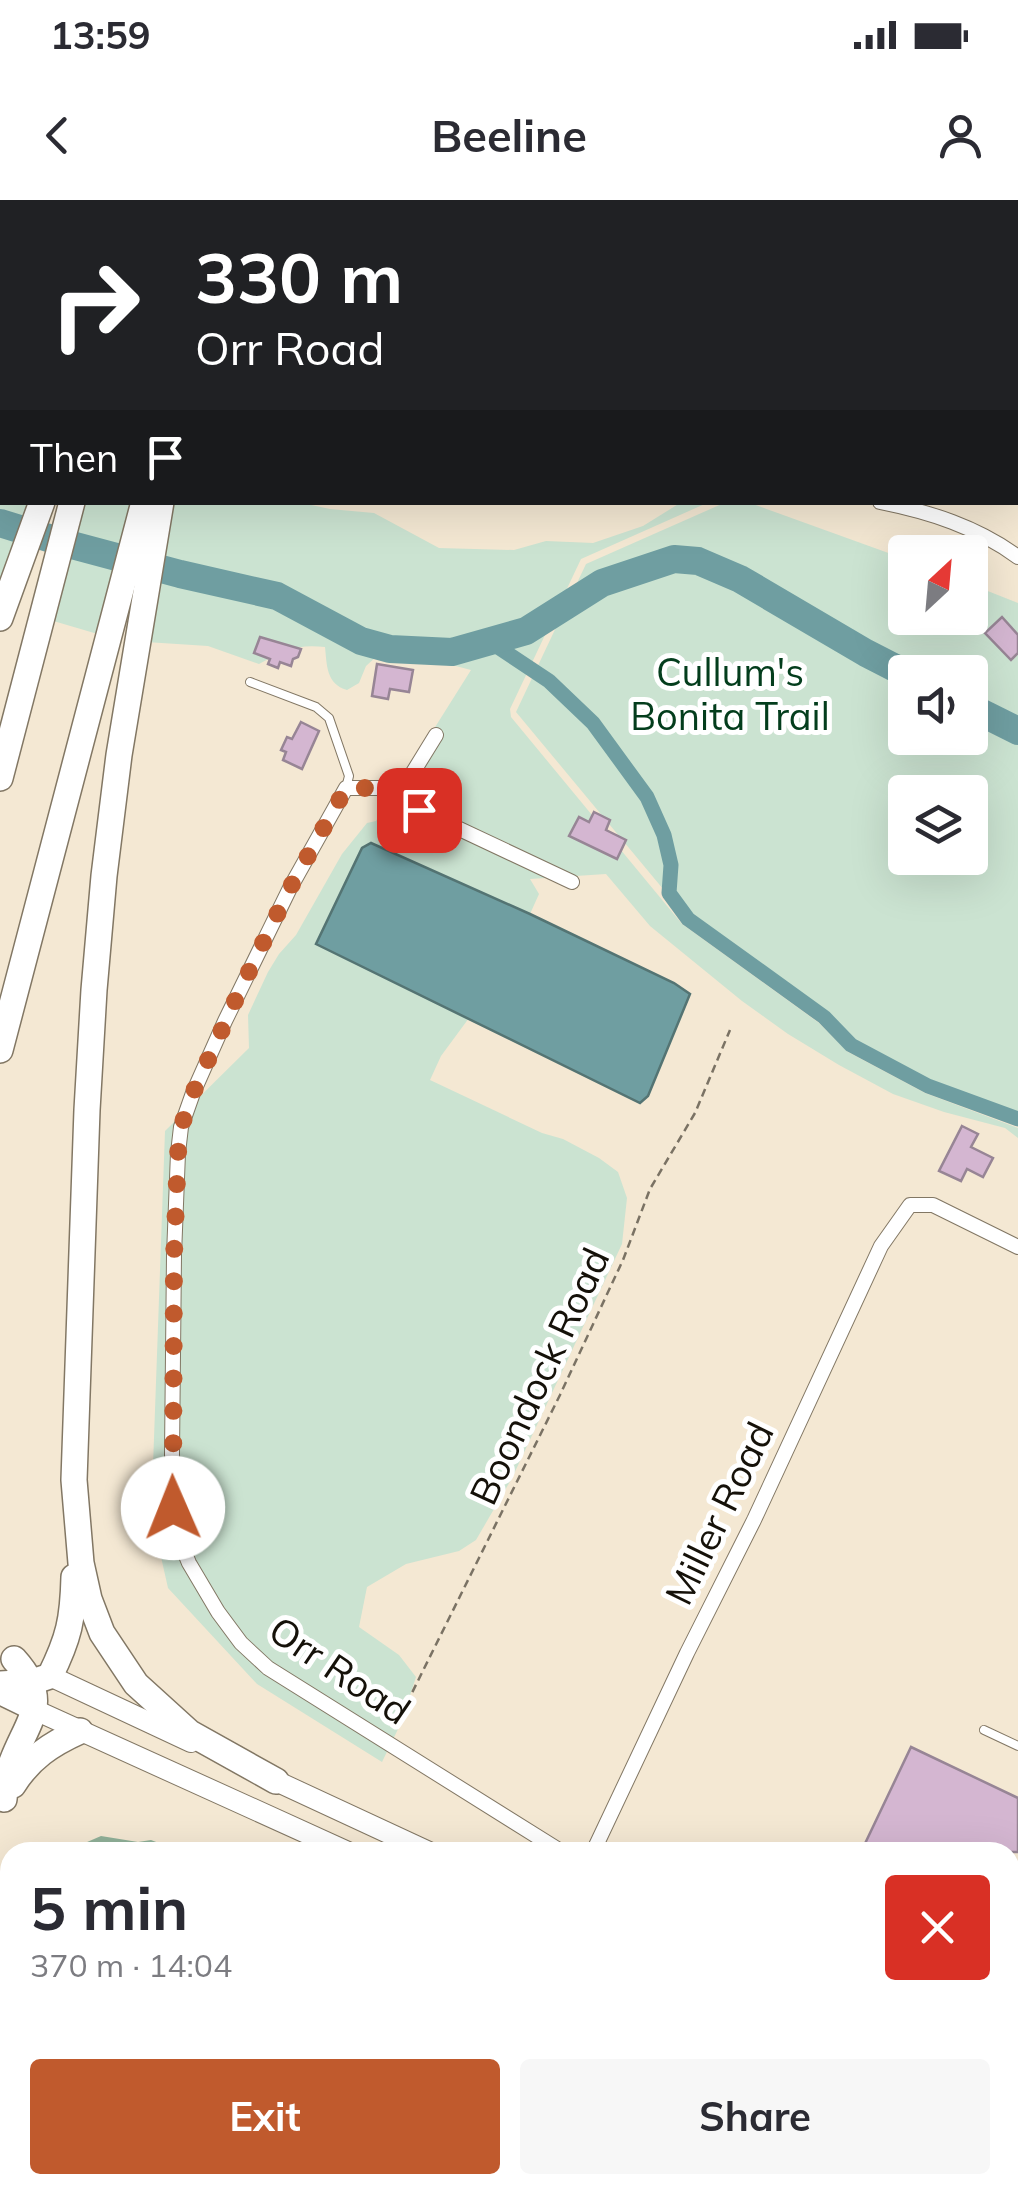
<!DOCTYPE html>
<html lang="en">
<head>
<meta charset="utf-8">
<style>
  body { margin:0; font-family:Mulish,sans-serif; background:#f7f7f7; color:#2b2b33; height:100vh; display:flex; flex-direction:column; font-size:38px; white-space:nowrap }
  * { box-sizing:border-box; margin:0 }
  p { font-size:32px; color:#7c7c81 }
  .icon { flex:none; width:55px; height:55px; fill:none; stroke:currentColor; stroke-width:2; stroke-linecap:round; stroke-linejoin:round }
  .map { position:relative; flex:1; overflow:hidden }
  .details { position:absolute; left:0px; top:1642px; width:1020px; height:352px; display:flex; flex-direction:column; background:#fff; border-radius:30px 30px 0 0; box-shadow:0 10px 40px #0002 }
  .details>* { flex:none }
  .hud { position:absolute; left:0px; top:0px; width:1020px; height:305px; box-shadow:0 10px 40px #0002; background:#202124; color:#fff; overflow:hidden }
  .needle { width:65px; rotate:26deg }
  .buttons { position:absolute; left:888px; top:335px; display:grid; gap:20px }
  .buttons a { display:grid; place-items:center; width:100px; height:100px; border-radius:10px; background:#fff; box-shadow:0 10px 40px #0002; font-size:50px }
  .pin { position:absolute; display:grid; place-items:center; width:85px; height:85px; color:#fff; margin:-42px; border-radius:20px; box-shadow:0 5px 15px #0006 }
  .me { position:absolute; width:110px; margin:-55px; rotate:359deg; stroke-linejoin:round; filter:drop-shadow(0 0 8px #0008) }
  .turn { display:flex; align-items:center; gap:35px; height:210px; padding:0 30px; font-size:45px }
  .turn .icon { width:130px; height:130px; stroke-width:2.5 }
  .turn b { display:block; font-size:70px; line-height:85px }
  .then { display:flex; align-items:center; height:95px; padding:0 30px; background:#0003; gap:20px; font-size:38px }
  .round { display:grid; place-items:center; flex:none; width:105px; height:105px; border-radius:10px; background:#f7f7f7 }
  .head { display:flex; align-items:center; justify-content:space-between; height:170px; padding:0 30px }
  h1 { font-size:60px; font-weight:700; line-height:75px }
  .action { display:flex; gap:20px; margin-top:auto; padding:20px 30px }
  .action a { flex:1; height:115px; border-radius:10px; background:#c05a2d; color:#fff; font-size:40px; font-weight:700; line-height:115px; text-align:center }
  .action a+a { background:#f7f7f7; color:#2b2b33 }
  .status { display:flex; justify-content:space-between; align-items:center; height:70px; padding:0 50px; background:#fff; direction:ltr }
  .status svg { height:28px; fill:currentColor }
  header { display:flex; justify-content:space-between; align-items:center; height:130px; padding:0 30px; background:#fff; font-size:45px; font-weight:700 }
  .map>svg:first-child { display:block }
</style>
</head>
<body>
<div class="status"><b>13:59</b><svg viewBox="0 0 49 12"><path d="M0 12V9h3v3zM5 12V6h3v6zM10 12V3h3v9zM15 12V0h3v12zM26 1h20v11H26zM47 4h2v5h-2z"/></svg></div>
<header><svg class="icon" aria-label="back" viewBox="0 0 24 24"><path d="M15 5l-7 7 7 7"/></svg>Beeline<svg class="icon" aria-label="person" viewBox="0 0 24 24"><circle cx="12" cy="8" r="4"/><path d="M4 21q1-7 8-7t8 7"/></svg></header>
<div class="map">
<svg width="1018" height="1994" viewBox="0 0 1018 1994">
  <rect width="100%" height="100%" fill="#f4e8d3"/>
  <g fill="#cbe3d1" fill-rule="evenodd">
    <path d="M0,220H2V302L34,303L0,398Z"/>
    <path d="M80,303H136L101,435L50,420Z"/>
    <path d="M170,303H302L330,309L374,313L439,348L514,350L546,341L593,343L643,326L680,303H707L581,359L510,509L511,517L682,724L819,823L848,852L925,893L1018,928V938L1005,928L944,912L893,894L839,865L788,834L742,801L650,726L606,674L530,679L539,694L530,714L371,644L362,648L316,744L469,818L441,856L430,880L542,933L563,939L599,958L618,972L627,998L622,1044L512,1278L476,1340L459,1351L406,1364L367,1387L359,1427L399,1455L416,1477L401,1523L382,1562L257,1484L168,1388L157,1339L152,1294L165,931L249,848L248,815L268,772L279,754L296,735L342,654L367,623L376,621L471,470L448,464L423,463L392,455L377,456L366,466L359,483L347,490C326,484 327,465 325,447C297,444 284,450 259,464L208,446L146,442Z"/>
    <path d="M724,303H750L905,359V418H970V384L1018,403V919L928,886L851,845L824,817L688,719L516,512L586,364ZM905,472H970V538H905ZM905,592H970V658H905Z"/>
  </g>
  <g fill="#90b098">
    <path d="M101,1636L138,1642L151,1640L182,1652H64Z"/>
    <path d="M10,1692V1985H434L430,1994H0V1701Z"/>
  </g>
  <path fill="#6f9ea1" stroke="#547473" stroke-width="2.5" d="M371,643L530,714L674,783L690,794L648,896L640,903L316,744L362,648Z"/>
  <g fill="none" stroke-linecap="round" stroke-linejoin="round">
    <path stroke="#547473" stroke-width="5" d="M1010,1880L1018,1884"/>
    <path stroke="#6f9ea1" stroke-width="15" d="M489,441L549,481L593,523L647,597L664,635L671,665L669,693L688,719L824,817L851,845L928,886L1018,919"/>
    <g stroke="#6f9ea1" stroke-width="28">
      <path d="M0,323L68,344L180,374L277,396L361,441L390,449L452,452L526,431L602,383L674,359L698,361L740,379L866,453L905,473"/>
      <path d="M970,507L1018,531"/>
    </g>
  </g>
  <g fill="#d4b6d1" stroke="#978595" stroke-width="2.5">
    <path d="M1002,417L1018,435V453L1011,460L985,433Z"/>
    <path d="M260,437L301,449L298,457L293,459L291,466L280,462L278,468L268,464L270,459L254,453Z"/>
    <path d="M377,464L413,470L409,492L390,489L388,499L372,496Z"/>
    <path d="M301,522L319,531L302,569L283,560L286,552L281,550L287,537L292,539Z"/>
    <path d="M594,612L610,620L606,630L626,640L617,659L569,636L579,617L589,622Z"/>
    <path d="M962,926L978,934L971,947L993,958L983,977L967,969L961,981L939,971Z"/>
    <path d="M911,1547L1018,1598V1652H861Z"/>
  </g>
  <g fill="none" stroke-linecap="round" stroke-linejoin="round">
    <g stroke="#827764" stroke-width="10">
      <g id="lane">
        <path d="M250,482L316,507L329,518L349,576L346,588"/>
        <path d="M984,1530L1018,1546"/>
        <path d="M1010,1766L1018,1748"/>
        <path d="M414,1985L432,1994"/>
        <path d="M135,1994L139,1985"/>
      </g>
    </g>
    <g stroke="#827764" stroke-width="16">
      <g id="street">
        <path d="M0,97L2,98"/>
        <path d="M880,302C930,312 977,327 1018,357"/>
        <path d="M436,535L412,574L393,588H346L290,688L225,821L193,893L181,927L178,953L174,1055L172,1254L175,1329L189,1363L218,1412L241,1443L268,1468L562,1652"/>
        <path d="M393,588L419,610L572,682"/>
        <path d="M593,1652L687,1453L754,1320L881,1046L910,1005H933L1018,1047"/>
        <path d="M435,1994L439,1985"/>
        <path d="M927,1994L931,1985"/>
        <path d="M953,1994L958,1985"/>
      </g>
    </g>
    <g stroke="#827764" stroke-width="22">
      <g id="secondary">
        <path d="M50,1476L191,1542"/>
        <path d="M35,1510L348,1652"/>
        <path d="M263,1575L429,1652"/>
        <path d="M1010,1938L1018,1942"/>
        <path d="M1010,1975L1018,1979"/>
      </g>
    </g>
    <g stroke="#827764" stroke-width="25">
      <path id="primary" d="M0,1493L35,1510"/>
    </g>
    <g stroke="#827764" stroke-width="28">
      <g id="highway">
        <path d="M150,2V0"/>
        <path d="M223,2L224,0"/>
        <path d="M161,302L119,555L104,676L94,790L87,910L74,1280L81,1363L89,1399L102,1433L136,1484L190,1533L276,1581"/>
        <path d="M0,418L42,302"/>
        <path d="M0,578L72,302"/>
        <path d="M0,850L144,302"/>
        <path d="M0,1484L32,1482L50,1476C69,1438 73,1419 74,1377"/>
        <path d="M13,1585C30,1558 51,1544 80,1531"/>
        <path d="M4,1599C5,1588 6,1577 10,1567C26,1521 54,1503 14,1459"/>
      </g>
    </g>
    <path stroke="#7a7264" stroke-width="2.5" stroke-dasharray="8 5" stroke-linecap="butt" d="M395,1527L560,1195L623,1060L650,989L695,913L730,830"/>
    <use href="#lane" stroke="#fff" stroke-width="8"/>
    <use href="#street" stroke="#fff" stroke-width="14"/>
    <use href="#secondary" stroke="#fff" stroke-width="20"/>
    <use href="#primary" stroke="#fff" stroke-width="22"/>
    <use href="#highway" stroke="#fff" stroke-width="25"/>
  </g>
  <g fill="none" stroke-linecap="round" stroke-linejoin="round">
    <path stroke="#c05a2d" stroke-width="18" stroke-dasharray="0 32.4" d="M173,1308L174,1056L178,953L181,927L193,893L241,788L290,688L346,588H393L419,610"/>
  </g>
  <g text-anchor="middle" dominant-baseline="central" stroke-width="10" stroke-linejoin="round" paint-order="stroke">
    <g font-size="38" fill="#033d1c" stroke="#fff">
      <text x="730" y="472">Cullum's<tspan x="730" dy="44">Bonita Trail</tspan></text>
    </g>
    <g font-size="38" fill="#151109" stroke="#fff">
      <text transform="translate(539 1176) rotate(-65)">Boondock Road</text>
      <text transform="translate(719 1313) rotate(-64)">Miller Road</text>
      <text transform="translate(340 1470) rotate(34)">Orr Road</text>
    </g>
  </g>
</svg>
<div class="buttons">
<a><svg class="needle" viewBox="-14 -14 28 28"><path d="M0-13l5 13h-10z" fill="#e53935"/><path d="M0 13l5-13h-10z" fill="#7c7c81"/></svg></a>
<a><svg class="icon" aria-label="sound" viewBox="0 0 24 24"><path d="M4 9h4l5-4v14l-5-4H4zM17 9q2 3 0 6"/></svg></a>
<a><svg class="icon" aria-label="layers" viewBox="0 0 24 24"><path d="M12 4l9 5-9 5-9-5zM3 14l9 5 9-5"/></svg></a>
</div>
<div class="pin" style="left:419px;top:610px;background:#d93025"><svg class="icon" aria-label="arrive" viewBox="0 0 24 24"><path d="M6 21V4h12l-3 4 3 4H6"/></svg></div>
<svg class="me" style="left:173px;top:1308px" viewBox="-20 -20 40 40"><circle r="19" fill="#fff"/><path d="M0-13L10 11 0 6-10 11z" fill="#c05a2d"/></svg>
<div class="hud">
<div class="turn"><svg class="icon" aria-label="right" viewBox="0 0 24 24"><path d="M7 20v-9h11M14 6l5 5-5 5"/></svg><div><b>330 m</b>Orr Road</div></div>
<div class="then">Then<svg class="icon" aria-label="arrive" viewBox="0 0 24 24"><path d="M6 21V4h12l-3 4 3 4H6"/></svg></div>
</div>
<section class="details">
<div class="head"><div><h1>5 min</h1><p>370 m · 14:04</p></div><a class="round" style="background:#d93025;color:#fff"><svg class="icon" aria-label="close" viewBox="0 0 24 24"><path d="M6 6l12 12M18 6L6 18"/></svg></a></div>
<div class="action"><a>Exit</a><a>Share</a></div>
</section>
</div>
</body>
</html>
